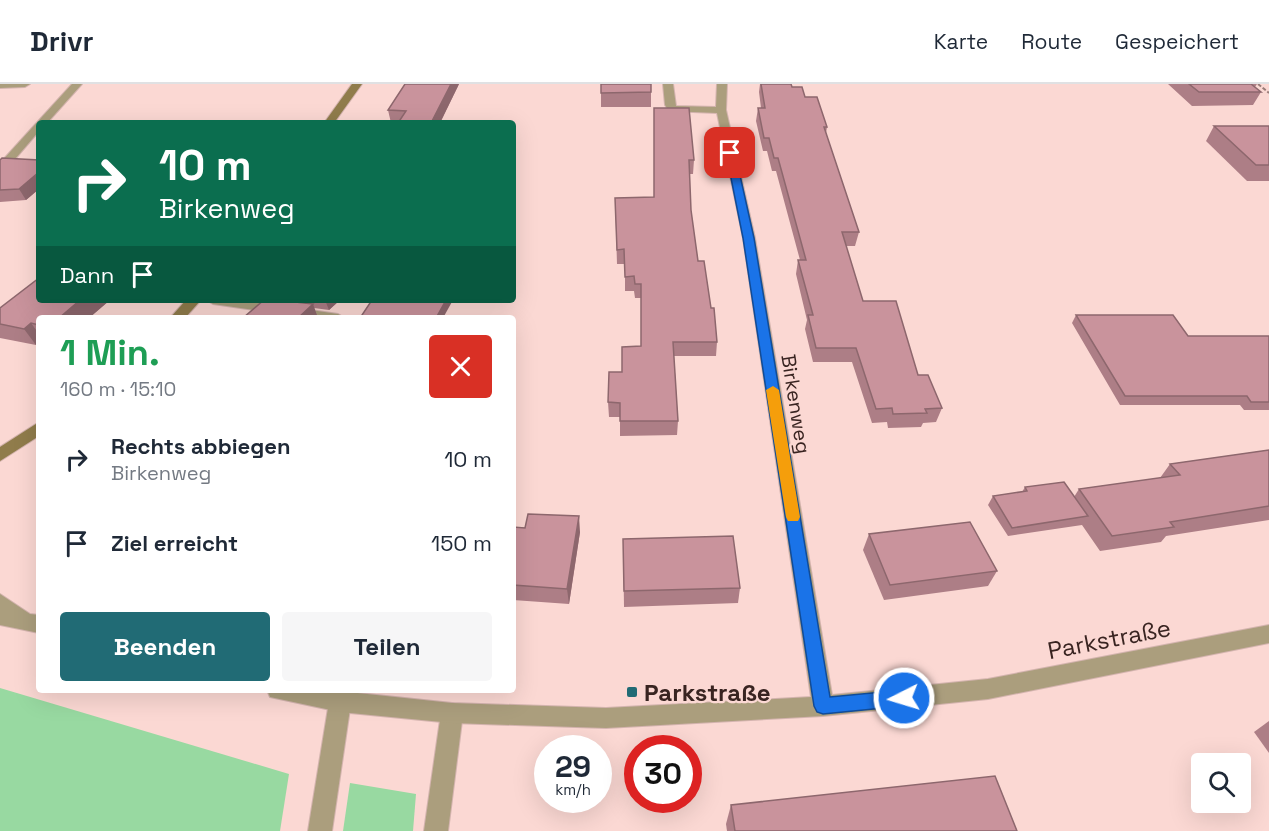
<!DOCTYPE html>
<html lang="de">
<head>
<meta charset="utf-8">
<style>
  body { margin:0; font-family:"Space Grotesk",sans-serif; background:#f6f6f7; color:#1f2937; height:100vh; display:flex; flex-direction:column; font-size:22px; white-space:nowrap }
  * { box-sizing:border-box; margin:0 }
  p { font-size:20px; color:#747a83 }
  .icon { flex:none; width:33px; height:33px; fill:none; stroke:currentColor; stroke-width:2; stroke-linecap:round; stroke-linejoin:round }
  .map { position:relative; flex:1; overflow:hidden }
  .details { position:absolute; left:36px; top:231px; width:480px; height:378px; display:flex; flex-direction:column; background:#fff; border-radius:6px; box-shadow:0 6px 24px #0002 }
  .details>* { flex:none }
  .hud { position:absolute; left:36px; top:36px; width:480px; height:183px; border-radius:6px; box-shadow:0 6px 24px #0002; background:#0b6e4f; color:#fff; overflow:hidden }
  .controls { position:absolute; left:1191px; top:669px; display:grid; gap:12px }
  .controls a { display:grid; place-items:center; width:60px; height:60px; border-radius:6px; background:#fff; box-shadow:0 6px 24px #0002; font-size:30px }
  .speed { position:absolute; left:534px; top:651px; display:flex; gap:12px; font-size:30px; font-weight:700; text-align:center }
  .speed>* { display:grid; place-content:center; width:78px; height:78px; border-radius:50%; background:#fff; box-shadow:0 6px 24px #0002; line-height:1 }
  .speed small { font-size:15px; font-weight:400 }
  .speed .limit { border:9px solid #d22; background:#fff; color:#111 }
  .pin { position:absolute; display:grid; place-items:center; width:51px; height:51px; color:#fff; margin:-26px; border-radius:12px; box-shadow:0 3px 9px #0006 }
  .me { position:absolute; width:66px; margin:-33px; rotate:265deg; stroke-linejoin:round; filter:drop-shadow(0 0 4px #0008) }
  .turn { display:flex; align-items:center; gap:21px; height:126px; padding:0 24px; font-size:27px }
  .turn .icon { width:78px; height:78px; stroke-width:2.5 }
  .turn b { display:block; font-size:42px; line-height:51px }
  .then { display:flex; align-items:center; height:57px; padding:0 24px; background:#0003; gap:12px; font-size:22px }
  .round { display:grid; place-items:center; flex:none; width:63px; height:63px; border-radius:6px; background:#f6f6f7 }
  .summary { display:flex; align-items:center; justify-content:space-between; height:102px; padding:0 24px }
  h1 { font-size:36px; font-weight:700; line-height:45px; color:#1e9e55 }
  .primary-button { display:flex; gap:12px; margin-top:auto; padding:12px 24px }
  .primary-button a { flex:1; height:69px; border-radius:6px; background:#216b75; color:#fff; font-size:24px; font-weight:700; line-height:69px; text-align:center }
  .primary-button a+a { background:#f6f6f7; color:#1f2937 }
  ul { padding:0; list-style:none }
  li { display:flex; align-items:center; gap:18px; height:84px; padding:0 24px }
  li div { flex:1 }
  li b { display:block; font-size:22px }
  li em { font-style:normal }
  header { display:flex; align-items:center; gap:36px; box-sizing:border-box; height:84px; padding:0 30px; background:#fff; border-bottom:2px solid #e0e1e3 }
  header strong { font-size:28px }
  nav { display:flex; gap:33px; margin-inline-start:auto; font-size:21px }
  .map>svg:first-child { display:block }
</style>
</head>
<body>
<header>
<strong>Drivr</strong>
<nav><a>Karte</a><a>Route</a><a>Gespeichert</a></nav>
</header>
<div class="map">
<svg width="1269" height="747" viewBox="0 0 1269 747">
  <rect width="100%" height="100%" fill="#fbd8d3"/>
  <g fill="#98d9a1">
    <path d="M0,604L289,690L280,747H0Z"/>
    <path d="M350,699L416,710L413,747H343Z"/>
  </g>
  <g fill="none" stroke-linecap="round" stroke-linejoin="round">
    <g stroke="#d4b4af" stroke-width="2">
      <g id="service">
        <path d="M0,0H30L25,3L0,4Z"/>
        <path d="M72,0H82L47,39H39V47L4,88L0,89V79Z"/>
        <path d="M206,216H242L338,230L345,234H308L213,220Z"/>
        <path d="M340,608L347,611L351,618L332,747H308L329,618L333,611Z"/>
        <path d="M452,619L460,622L463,629L448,747H424L441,629L444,622Z"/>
      </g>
    </g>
    <g stroke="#d4b4af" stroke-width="2">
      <g id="minor">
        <path d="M663,0H673L676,22L716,23L717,0H727L726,26L755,154L832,611L988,595L1269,541V559L988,615L823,632L606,644L452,639L340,628L270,613L267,606H329L452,619L606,624L811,613L743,154L717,29L669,27L665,21Z"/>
        <path d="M0,510L30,530L39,531V549L0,541Z"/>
      </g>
    </g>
    <g stroke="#d4b4af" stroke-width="2">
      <g id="secondary">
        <path d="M352,0H362L334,39H324Z"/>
        <path d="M186,216H201L185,234H170Z"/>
        <path d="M39,338V352L0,377V363Z"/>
      </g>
    </g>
    <path stroke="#987c78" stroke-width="2" stroke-dasharray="4 2" stroke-linecap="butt" d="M1258,0L1269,9"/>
    <use href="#service" fill="#ab9e7d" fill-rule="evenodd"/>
    <use href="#minor" fill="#ab9e7d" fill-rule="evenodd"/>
    <use href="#secondary" fill="#907c4b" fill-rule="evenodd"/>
  </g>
  <g fill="#ad7e86">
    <path d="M405,0H459L440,39H391L388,26Z"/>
    <path d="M651,0V23H601V9Z"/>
    <path d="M760,0H791L792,3L805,13L827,43L826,49L859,148L855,162H846L863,217L942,324L936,338L923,339L921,343L888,344L887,338L872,339L852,278H813L805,245L807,236L796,190L798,176H800L776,87H772L767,67H763L756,37L758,24H761L759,8Z"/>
    <path d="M1168,0H1257L1255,3L1261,8L1253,21L1192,22Z"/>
    <path d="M654,24L694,76L693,90H689L691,126L698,177L711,224L717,258L716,272H674L678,337L677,351L620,352V333H609L608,318L622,288L641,262V214H635L634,207H625V180H617L615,114L654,113Z"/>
    <path d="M1214,42H1269V97H1247L1206,57Z"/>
    <path d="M0,76H39V105L26,116L0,118Z"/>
    <path d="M39,216H110L89,234H39V259L36,261L0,254V224Z"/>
    <path d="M283,216H340L329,226L314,224L318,234H243Z"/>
    <path d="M1076,231L1188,252H1269V326H1244L1240,321H1120L1072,239Z"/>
    <path d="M1269,366V436L1166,452L1161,458L1100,467L1082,441L1008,452L988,421L993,412L1022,408L1025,403L1074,413L1079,405L1160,394L1170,380Z"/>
    <path d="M513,443L580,448L569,520L513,516Z"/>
    <path d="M869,450L997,487L988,502L884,516L863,466Z"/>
    <path d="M623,455L740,504L738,519L624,523Z"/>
    <path d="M1269,637V669L1254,648Z"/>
    <path d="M731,721L1017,747H727L726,740Z"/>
  </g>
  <g fill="#8d676d">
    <path d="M451,0H459L440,39H431Z"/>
    <path d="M39,88V105L26,116L19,105Z"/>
    <path d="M80,216H110L89,234H59Z"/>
    <path d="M325,216H340L329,226Z"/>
    <path d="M446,216H453L443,234H436Z"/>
    <path d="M313,220L318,234H298Z"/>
    <path d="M31,239L39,250V259L36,261L24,245Z"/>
    <path d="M579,432L580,448L569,520L567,505Z"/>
  </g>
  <g fill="#c9939c" stroke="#8d676d" stroke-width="1.5">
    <path d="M405,0H451L431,39H398L406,27L388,26Z"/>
    <path d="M601,0H651V8L601,9Z"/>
    <path d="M761,0H791L792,3H802L805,13H817L827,43H824L859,148H842L863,217H896L918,291H928L942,324L925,325L927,329L893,330L892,324L876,325L856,264H816L808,231H813L798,176H806L778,74H774L769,54H764L758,24H765Z"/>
    <path d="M1189,0H1251L1261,8H1199Z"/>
    <path d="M654,24H689L694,76H689L691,126L698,177H704L711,224H714L717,258H673L678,337H620V319L608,318L609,288H622V263L641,262V200H635L634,192L625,193L624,165L617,166L615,114L654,113Z"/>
    <path d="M1214,42H1269V81H1256Z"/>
    <path d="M2,74L39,76V88L19,105L0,106V76Z"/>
    <path d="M39,194V216H80L59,234H39V241L31,239L24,245L0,240V224Z"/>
    <path d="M264,216H277L313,220L298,234H243Z"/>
    <path d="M372,216H446L436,234H360Z"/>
    <path d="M1076,231H1173L1188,252H1269V318H1251L1247,312H1125Z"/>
    <path d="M1269,366V422L1170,438L1174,443L1112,452L1079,405L1180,391L1170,380Z"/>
    <path d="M1064,398L1088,432L1012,444L993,412L1027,407L1025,403Z"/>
    <path d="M528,430L579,432L567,505L513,501V443L525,444Z"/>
    <path d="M970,438L997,487L890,501L869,450Z"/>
    <path d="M733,452L740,504L624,507L623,455Z"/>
    <path d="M995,692L1017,747H735L731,721Z"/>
  </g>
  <path fill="#1a73e8" stroke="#114b97" stroke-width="1.5" d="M730,66L735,69L754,154L830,613L904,606L910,608L913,614L910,620L904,622L823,630L817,628L814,622L743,154L726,69Z"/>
  <path fill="#f59e0b" d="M773,302L779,306L800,433L798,437H788L786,433L766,306Z"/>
  <rect fill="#216b75" stroke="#fbd8d3" stroke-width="2" x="626" y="602" width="12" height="12" rx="3"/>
  <g text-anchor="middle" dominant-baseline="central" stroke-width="4.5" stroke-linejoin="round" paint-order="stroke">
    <g font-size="20" fill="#392421" stroke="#fbd8d3">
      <text transform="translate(796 320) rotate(81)">Birkenweg</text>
    </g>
    <g font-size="24" fill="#392421" stroke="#fbd8d3">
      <text transform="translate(1109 555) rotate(-11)">Parkstraße</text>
    </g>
    <g font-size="24" font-weight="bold" fill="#392421" stroke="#fbd8d3" text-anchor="start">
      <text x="644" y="608">Parkstraße</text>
    </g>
  </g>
</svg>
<div class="controls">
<a><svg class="icon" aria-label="search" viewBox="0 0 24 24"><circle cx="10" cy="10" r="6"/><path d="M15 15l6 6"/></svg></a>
</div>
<div class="speed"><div>29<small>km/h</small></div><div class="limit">30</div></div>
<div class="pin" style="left:730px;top:69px;background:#d93025"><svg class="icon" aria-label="arrive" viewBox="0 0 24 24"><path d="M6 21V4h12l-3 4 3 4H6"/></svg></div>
<svg class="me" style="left:904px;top:614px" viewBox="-20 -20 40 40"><circle r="17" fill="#1a73e8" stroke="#fff" stroke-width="3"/><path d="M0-11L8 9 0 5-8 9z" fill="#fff"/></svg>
<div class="hud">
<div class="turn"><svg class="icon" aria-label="right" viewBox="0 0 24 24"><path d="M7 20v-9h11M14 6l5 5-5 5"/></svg><div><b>10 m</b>Birkenweg</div></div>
<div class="then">Dann<svg class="icon" aria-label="arrive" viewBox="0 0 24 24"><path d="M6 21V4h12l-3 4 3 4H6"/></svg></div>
</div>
<section class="details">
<div class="summary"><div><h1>1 Min.</h1><p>160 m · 15:10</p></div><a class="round" style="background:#d93025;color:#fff"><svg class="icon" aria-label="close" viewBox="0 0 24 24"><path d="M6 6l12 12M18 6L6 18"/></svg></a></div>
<ul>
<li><svg class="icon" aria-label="right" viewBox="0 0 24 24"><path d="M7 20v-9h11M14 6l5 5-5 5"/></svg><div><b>Rechts abbiegen</b><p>Birkenweg</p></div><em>10 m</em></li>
<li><svg class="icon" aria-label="arrive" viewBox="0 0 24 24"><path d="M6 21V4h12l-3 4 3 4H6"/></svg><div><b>Ziel erreicht</b></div><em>150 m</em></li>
</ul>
<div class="primary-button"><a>Beenden</a><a>Teilen</a></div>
</section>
</div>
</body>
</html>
